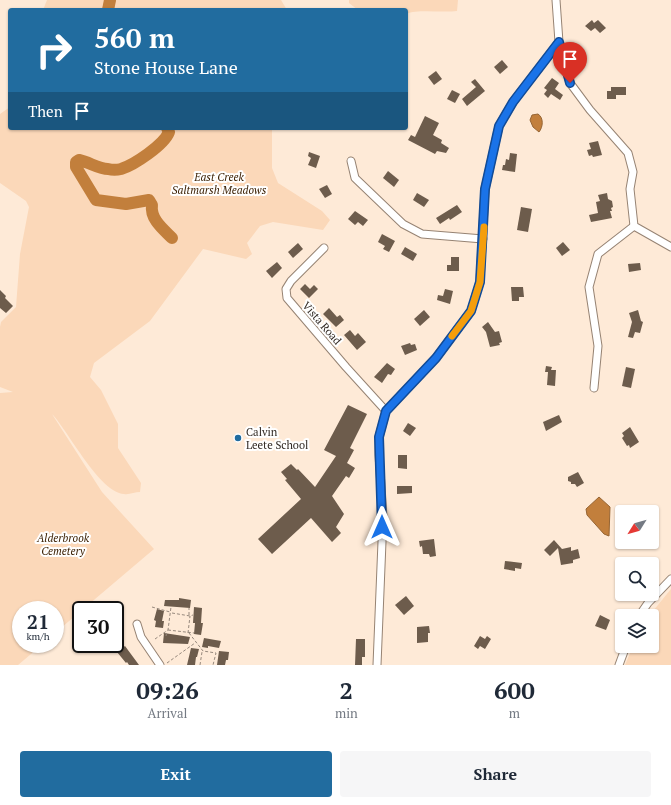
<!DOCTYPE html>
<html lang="en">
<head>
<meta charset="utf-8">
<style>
  body { margin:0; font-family:"PT Serif",serif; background:#f6f6f7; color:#1f2937; height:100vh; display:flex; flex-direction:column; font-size:15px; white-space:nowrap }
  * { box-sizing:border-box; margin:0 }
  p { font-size:13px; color:#747a83 }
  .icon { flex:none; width:22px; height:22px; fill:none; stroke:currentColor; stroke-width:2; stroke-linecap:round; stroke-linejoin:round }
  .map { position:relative; height:665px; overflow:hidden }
  .drawer { display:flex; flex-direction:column; background:#fff; flex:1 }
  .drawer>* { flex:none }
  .hud { position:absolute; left:8px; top:8px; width:400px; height:122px; border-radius:4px; box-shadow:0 1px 3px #0004; background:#216c9f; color:#fff; overflow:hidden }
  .needle { width:26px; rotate:233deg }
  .controls { position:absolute; left:615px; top:505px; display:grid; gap:8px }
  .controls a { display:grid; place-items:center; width:44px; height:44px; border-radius:4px; background:#fff; box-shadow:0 1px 3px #0004; font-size:20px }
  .speed { position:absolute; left:12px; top:601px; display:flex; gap:8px; font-size:20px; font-weight:700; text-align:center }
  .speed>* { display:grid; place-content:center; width:52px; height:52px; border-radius:50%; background:#fff; box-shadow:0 1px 3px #0004; line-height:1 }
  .speed small { font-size:10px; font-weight:400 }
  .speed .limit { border:2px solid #111; border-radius:6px; background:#fff; color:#111 }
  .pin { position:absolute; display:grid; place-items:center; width:34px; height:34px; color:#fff; margin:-41px -17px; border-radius:50% 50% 50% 0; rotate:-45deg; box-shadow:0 0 4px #0007 }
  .pin .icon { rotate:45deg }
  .me { position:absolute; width:44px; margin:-22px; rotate:0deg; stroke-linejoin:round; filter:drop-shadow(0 0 3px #0008) }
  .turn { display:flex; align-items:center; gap:14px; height:84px; padding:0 20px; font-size:18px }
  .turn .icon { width:52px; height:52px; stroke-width:2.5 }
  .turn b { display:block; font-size:28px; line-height:34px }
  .then { display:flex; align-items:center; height:38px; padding:0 20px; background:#0003; gap:8px; font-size:15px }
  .eta { display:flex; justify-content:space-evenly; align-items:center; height:68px; text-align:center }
  .eta b { font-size:24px; font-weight:600; line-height:28px }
  .cta { display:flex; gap:8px; margin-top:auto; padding:8px 20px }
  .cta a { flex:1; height:46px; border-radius:4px; background:#216c9f; color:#fff; font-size:16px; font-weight:600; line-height:46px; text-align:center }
  .cta a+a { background:#f6f6f7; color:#1f2937 }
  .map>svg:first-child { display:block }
</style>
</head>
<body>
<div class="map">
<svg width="671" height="665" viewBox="0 0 671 665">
  <rect width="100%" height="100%" fill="#feead7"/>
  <g fill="#fbd8b9">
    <path d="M47,0H281L287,10H43Z"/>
    <path d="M349,0H458L457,11C442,13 418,9 406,14V10H358L349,3Z"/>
    <path d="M10,107V128H272V168L278,183L322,211L330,220L323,230L273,222L260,226L247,243L252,254L246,259L203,249L150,321L94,363L90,377L101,390L118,424V448L141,483L140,492C135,492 129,495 124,494C99,492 69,432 52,414L102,492L154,549L55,633V610H21V644H43L18,665H0V393L13,392L0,387V327L1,322L16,307L20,254L29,207L26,201L0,183V114Z"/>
    <path d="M671,589V665H625L633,646H652V616H649Z"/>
  </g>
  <g fill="#c27f3c" stroke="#966534">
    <path d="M538,114C544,118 543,127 539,132L533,127L530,120L532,115Z"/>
    <path d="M599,497L610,507L609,536L604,534L587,515L586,509Z"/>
  </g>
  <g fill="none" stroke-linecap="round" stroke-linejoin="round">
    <g stroke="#c27f3c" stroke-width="12">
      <path d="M108,10L110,0"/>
      <path d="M167,128L169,132C164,145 134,165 121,169C117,170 112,170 108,169C99,169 89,162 79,160L76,162V167L96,200L126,204L149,200L152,205C150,219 163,229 172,238"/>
    </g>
  </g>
  <g fill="#6d5c4c">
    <path d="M592,20L594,23L598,20L606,28L600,33L595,28L591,31L585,26Z"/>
    <path d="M502,60L508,67L500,74L494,67Z"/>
    <path d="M436,71L442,79L434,85L428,77Z"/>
    <path d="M552,78L559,83L555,89L563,95L560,100L551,94L548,98L544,94L547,90L544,88Z"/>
    <path d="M475,79L485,91L467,106L462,99L476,87L471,82Z"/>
    <path d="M611,87H626V95H616V99H607V91H611Z"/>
    <path d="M452,90L460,94L455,103L447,99Z"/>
    <path d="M425,116L439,123L433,135L442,140L441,143L449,148L446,153L437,151L435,154L408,140L411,135L415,137Z"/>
    <path d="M598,141L602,155L593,157L592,155L589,156L587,150L591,149L589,143Z"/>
    <path d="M309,152L320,156L316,168L308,165L311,158L308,156Z"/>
    <path d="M510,153L517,154L515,172L502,170L503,165H505L506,159L509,160Z"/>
    <path d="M388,171L399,180L394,187L383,178Z"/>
    <path d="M327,185L332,194L325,198L319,189Z"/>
    <path d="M417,193L429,200L424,207L413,200Z"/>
    <path d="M607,193L608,199L612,201L613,207L611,208L612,211H610L612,218L591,222L589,215L598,213L596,202L600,201L598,195Z"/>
    <path d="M457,205L462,212L450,220L449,218L440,224L436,218Z"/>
    <path d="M521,207L532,209L528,232L517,230Z"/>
    <path d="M355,211L368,220L363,226L358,222L355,225L348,219Z"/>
    <path d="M382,234L395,241L389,252L383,249L385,246L378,242Z"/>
    <path d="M563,242L570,250L562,256L556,248Z"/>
    <path d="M298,243L303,249L293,258L288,252Z"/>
    <path d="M405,247L417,254L413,261L401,254Z"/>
    <path d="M451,257H459V271H447V265H451Z"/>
    <path d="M277,262L282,268L272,278L266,271Z"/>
    <path d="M640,263L641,270L629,272L628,264Z"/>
    <path d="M305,284L310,289L314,285L318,289L309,298L300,289Z"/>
    <path d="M511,287H523L524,297H519V301H512Z"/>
    <path d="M445,289L453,291L450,304L437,300L438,295L443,296Z"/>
    <path d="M0,290L6,296L5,298L13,306L6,313L0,308Z"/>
    <path d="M329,308L337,317L340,315L344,320L336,327L323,314Z"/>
    <path d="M424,310L430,317L420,326L414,319Z"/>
    <path d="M638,310L641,321L643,322L640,333L635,332L633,338L628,337L632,322L629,313Z"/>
    <path d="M488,322L495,332L499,331L502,342L499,343L500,345L490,347L486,332L482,327Z"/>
    <path d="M350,330L355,336L358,333L366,342L357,350L344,335Z"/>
    <path d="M410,343L411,345L415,344L417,350L405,355L401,346Z"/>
    <path d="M387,363L395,369L391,375L388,374L382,383L374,377Z"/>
    <path d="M546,366L552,367L551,370H556L555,386L547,385L548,372H545Z"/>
    <path d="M626,367L635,369L631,388L622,386Z"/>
    <path d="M348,405L367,414L350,448L354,450L347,463L355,468L349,478L346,476L332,496L344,514L336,527L341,533L332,542L311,518L272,554L258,539L301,499L285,480L287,479L281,472L291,464L297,470L298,469L315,487L336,456L324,450Z"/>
    <path d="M559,415L562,422L546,431L543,422Z"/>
    <path d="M408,423L416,428L410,436L403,431Z"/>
    <path d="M630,427L639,442L630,448L629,445L627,446L622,438L624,436L622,433Z"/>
    <path d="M398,455H407V469L398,468Z"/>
    <path d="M578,472L584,483L577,487L575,484H571V482L568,481V477Z"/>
    <path d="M397,486H412V493L397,494Z"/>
    <path d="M434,539L436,556L430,557L429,554H423L422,546L420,547L419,541Z"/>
    <path d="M554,540L562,549L571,547V551L578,549L580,558L573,560V563L561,565L558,548L550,556L544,550Z"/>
    <path d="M505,561L522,563L521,569L515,568V571L504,569Z"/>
    <path d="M406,596L414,606L404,615L395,605Z"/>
    <path d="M179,598L191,600L190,608L164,606L165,600H179Z"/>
    <path d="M194,607L202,608L201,623H203L201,635L194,634L195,623H193Z"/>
    <path d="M157,609L164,611L162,621H164L163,628L155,627L156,621L154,620Z"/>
    <path d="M600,615L610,620L606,630L595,626Z"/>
    <path d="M429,626L430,633H428V642L417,643V627Z"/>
    <path d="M164,633L190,637L188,644L163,643Z"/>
    <path d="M480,636L485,639L487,636L491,639L485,649L480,646L478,649L474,646Z"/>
    <path d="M204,638L221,641L219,648L208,646V648L202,647Z"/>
    <path d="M356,639H365V657H362V665H355Z"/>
    <path d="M125,646L139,665H129L127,662L126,663L117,652Z"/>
    <path d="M191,648L199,649L197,657H196L195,665H187Z"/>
    <path d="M219,651L229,652L228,660H226L225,665H217Z"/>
  </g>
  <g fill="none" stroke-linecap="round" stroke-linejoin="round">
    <g stroke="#968373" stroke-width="9">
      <g id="minor">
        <path d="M556,0L559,42L570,83L590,110L628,153L633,172L630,189L634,226L671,247"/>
        <path d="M351,161L355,178L403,224L422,234L483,239"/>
        <path d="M324,248L291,281L286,289L287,298L346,367L386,411"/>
        <path d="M594,388L598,346L589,287L598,254L634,226"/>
        <path d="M639,616L648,603L671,579"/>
        <path d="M137,624L141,637L160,665"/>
        <path d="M377,665L383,517L379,455V437L386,411L436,358L471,311L480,282L485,189L499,126L513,102L559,42"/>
        <path d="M619,665L626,646"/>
      </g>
    </g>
    <g stroke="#97897d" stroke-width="1" stroke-dasharray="3 2" stroke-linecap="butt">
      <path d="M152,607L170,612"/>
      <path d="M172,613L190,616L193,615"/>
      <path d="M189,615V608"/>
      <path d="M168,630L194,633"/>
      <path d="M188,633L190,616"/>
      <path d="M189,633L203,651L216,653L213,665"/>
      <path d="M166,636L167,631"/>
      <path d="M155,639L168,630L171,607"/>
      <path d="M167,663L195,643"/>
      <path d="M200,665L202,652"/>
    </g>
    <use href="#minor" stroke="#fff" stroke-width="7"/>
  </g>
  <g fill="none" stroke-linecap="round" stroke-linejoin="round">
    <g stroke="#114b97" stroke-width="10">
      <path id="route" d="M382,527L379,437L386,411L436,358L471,311L480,282L485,189L499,126L513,102L559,42L570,83"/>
    </g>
    <use href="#route" stroke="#1a73e8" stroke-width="7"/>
    <path stroke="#f59e0b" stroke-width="7" d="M452,336L471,311L480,282L484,227"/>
  </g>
  <circle fill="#216c9f" stroke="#fff" stroke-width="1.5" cx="238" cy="438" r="4"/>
  <g text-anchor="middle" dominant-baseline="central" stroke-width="4" stroke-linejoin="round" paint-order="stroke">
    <g font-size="11" font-style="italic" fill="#3d2205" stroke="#fff">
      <text x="219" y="177">East Creek<tspan x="219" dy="13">Saltmarsh Meadows</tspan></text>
      <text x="63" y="538">Alderbrook<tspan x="63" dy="13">Cemetery</tspan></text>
    </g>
    <g font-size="11" fill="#302822" stroke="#fff">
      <text transform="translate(322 323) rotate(49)">Vista Road</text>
    </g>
    <g font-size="11" fill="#302822" stroke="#fff" text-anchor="start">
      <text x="246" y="432">Calvin<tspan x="246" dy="13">Leete School</tspan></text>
    </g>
  </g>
</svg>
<div class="controls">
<a><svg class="needle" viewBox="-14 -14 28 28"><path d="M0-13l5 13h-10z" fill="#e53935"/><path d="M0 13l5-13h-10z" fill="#747a83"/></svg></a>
<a><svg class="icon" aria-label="search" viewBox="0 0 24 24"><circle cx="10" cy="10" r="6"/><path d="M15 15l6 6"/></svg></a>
<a><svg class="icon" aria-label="layers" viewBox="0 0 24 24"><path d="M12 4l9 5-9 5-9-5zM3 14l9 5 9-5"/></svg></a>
</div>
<div class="speed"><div>21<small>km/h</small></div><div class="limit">30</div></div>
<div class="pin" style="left:570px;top:83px;background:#d93025"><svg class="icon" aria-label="arrive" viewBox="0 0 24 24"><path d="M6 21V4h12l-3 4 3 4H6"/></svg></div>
<svg class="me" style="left:382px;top:527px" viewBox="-20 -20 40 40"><path d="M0-17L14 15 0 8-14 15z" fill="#1a73e8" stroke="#fff" stroke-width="4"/></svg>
<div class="hud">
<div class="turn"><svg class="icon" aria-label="right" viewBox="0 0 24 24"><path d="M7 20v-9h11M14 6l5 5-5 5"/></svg><div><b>560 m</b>Stone House Lane</div></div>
<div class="then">Then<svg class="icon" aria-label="arrive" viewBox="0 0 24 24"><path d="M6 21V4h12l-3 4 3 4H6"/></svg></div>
</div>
</div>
<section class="drawer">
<div class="eta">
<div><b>09:26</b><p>Arrival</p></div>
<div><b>2</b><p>min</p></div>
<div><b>600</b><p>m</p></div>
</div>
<div class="cta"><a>Exit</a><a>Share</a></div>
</section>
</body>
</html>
